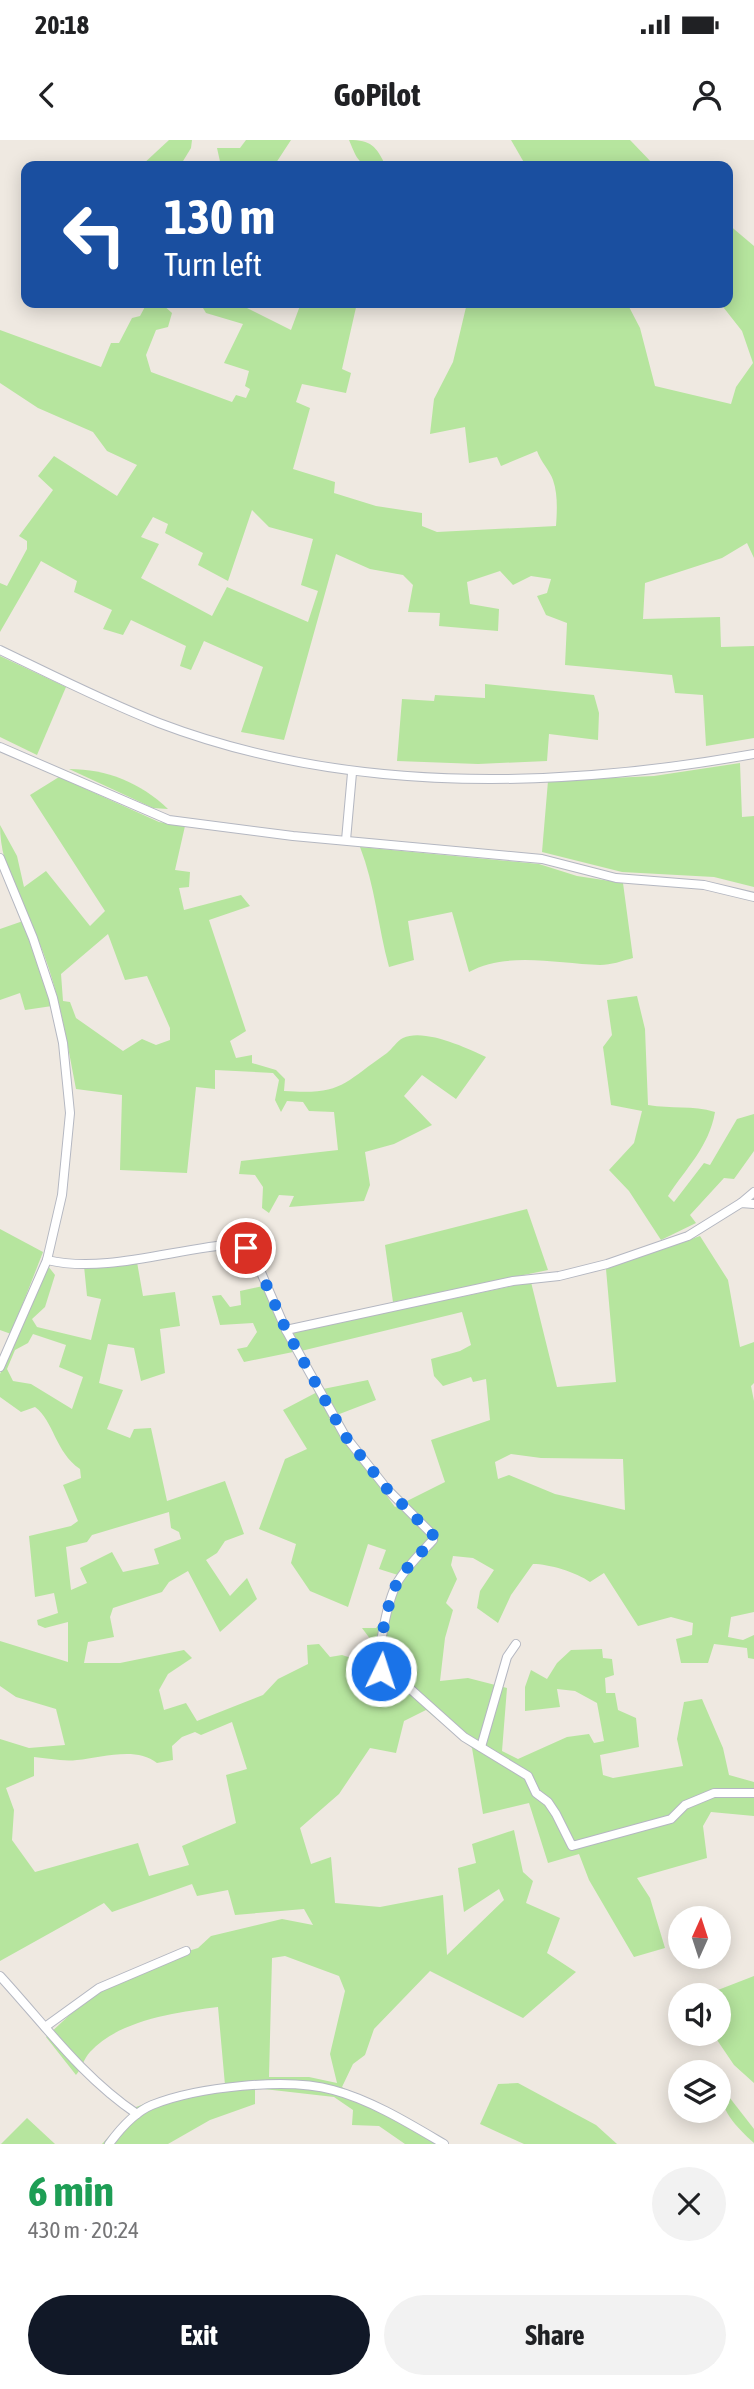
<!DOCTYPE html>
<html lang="en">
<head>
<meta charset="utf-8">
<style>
  body { margin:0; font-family:"Asap Condensed",sans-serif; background:#f2f2f2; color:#202124; height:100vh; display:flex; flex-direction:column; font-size:26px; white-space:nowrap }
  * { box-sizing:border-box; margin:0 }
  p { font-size:23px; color:#757577 }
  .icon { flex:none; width:38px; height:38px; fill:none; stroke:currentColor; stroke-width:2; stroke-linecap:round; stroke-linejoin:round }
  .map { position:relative; height:2004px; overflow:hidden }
  .side { display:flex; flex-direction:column; background:#fff; flex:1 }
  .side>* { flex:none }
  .guide { position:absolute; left:21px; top:21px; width:712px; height:147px; border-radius:14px; box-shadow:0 4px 18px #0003; background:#1a4fa0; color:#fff; overflow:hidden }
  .needle { width:46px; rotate:3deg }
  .buttons { position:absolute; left:668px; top:1766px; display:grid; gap:14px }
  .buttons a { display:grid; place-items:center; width:63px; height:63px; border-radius:50%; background:#fff; box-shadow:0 4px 18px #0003; font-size:35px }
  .pin { position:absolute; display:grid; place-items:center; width:60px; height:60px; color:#fff; margin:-30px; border:4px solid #fff; border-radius:50%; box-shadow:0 2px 7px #0007 }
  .me { position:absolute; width:77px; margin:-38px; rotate:4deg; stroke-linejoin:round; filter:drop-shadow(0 0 5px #0008) }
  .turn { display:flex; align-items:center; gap:24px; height:147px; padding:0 28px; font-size:32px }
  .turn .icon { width:91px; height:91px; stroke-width:2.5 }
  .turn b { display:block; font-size:49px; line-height:60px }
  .round { display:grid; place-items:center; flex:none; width:74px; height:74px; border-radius:37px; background:#f2f2f2 }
  .headline { display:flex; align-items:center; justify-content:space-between; height:119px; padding:0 28px }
  h1 { font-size:42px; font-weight:700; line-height:52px; color:#1e9e55 }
  .action { display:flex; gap:14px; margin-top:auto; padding:14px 28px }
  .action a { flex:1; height:80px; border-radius:42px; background:#111827; color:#fff; font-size:28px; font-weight:700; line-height:80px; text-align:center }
  .action a+a { background:#f2f2f2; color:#202124 }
  .status { display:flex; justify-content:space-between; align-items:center; height:49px; padding:0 35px; background:#fff; direction:ltr }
  .status svg { height:19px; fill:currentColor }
  header { display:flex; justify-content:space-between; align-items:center; height:91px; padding:0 28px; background:#fff; font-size:32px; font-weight:700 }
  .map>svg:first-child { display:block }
</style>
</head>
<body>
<div class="status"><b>20:18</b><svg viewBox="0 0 49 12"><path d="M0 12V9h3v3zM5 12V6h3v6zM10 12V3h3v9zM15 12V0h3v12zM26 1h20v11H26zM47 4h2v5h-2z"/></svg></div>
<header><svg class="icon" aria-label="back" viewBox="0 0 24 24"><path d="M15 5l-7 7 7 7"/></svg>GoPilot<svg class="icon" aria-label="person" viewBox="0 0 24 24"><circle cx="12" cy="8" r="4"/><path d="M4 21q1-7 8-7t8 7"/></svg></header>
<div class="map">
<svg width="754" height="2004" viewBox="0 0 754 2004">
  <rect width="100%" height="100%" fill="#efe9e1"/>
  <g fill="#b6e59e" fill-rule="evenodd">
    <path d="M169,0H192L191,8L180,26H141Z"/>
    <path d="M246,0H291L274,26H221L217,8H240Z"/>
    <path d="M349,0C371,0 376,6 386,26C359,26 359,24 349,0Z"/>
    <path d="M511,0H630L655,26H526Z"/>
    <path d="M728,84L754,106V418L747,403L722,418L645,443L643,479L720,477L721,507L754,506V598L706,606L703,555L675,553L672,535L565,525L567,483L546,475L537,456L547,453L551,439L531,436L513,445L500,431L467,442L470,464L499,469L498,491L439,486L440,473L408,472L413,445L403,435L370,429L336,414L284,600L241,592L263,527L204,501L191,530L180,526L186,506L131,480L123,495L103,489L112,470L74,452L77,441L41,421L0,492V443L7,446L27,409V401L19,396L53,350L38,336L54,316L117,356L137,325L107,311L93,292L38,268L0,243V190L101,227L111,203H119L132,178L140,176L147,163H161L172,173L168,187L156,190L146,215L151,232L232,262L236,255L246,258L250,249L245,246L249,231L224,223L243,184L206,173L200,163H237L291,190L301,163H357L342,229L351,233L346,253L302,244L296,262L310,268L293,329L335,342L334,353L376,366L422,373V386L437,392L556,386C557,372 558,354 553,340C550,331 541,322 537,311L501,326L497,317L469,323L465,287L430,294L434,259L453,222L467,163H627L640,188L655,246L731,264L736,247L753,223L742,191L720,163H694H728ZM252,370L269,387L313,399L301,445L318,451L308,482L227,447L212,476L141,438L159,404L141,397L153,377L168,384L165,393L203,413L198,425L228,441Z"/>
    <path d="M0,516L66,547L37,615L0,597Z"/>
    <path d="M485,544L594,555L599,573L598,600L549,594L547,621L478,624L397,621L402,559L434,561L435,555L485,558Z"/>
    <path d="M740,623L742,677L754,676V747L714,737L622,732L542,712L548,641L654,636Z"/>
    <path d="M69,629C107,629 141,643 168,669L153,668Z"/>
    <path d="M59,637L159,682L185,686L175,730L190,732L189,747L179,748L184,770L241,755L250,766L209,780L246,891L230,901L236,918L252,915V923L276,930L285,939L284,951C343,955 342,944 387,913C392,909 397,901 403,898C424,888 467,908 486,917L456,959L422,935L404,956L432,985L394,1004L365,1012L370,1045L364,1061L289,1067L294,1056L279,1055L269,1073L262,1068L263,1047L255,1035L239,1034L241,1021L338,1010L334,972L309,971L303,962L287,961L281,972L275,960L279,940L273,933L215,930V949L196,947L187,1033L120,1030L122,955L76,949C67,903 60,856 43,812C27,770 0,731 0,685L17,716L24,747L46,731L90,786L105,771L30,655ZM108,794L125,840L147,836L170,888V900L156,905L142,899L123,911L76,878L70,862L63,861L61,834Z"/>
    <path d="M360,707L539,724L577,736L623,743L633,818C622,821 611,825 600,825C558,824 507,811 469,832L452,772L408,781L414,820L389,827C378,787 375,745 360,707Z"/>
    <path d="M23,781L52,866L25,870L20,853L0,860V789Z"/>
    <path d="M637,856L645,889L648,965C672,969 692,965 715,972C709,1007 686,1028 668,1056L674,1062L704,1023L710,1025L737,979L754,974V1011L734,1039L724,1038L690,1075L696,1083L661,1100L629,1051L609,1030L634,1003L642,971L611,965L603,907L612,895L607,860Z"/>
    <path d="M527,1069L548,1130L393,1162L385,1105Z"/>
    <path d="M0,1089L43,1112L11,1194L0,1190Z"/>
    <path d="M700,1096L728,1140L740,1207L754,1202V1243L751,1246L754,1261V1472L731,1477L728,1497L743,1500L754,1495V1519L748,1518L747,1508L714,1504L708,1523H681L676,1499L692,1495L693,1483L671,1477L638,1486L604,1433L590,1442C576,1432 549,1424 533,1424L511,1455L498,1483L477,1468L480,1451L494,1430L473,1418L453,1416L451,1425L457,1439L446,1463L453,1470L445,1498L440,1541L468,1538L507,1548L502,1611L518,1619L567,1597L589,1594L594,1603L604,1601L597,1563L575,1551L557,1549L560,1567L525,1571V1547L531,1530L547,1539L557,1523L571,1510L602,1509L603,1518L612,1519L614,1535L605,1538L606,1553H615L618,1570L636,1578L639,1607L600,1615L603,1635L613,1638L683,1626L677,1599L684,1562L702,1559L723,1608L729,1635L754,1642V1676L711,1672L703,1686L707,1718L637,1738L650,1758L665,1808L634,1817L589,1740L579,1714L548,1723L529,1663L483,1674L472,1608L426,1570L404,1581L396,1613L370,1608L339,1654L300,1688L311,1724L331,1717L335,1763L380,1767L443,1755L447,1815L504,1760L499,1749L464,1772L458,1728L476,1723L472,1704L514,1690L523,1732L533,1741L526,1763L560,1778L547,1813L576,1832L523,1878L430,1831L374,1889L365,1915L353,1924L342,1947L379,1972L440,2004H405L379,1986L352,1985L353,1970L334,1957L255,1948V1964L210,1980L168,2004H102L136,1967L172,1954L225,1945L218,1867C177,1872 119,1880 90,1912C84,1918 82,1928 76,1935L46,1897L78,1867L111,1845L157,1821L198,1808L211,1796L282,1779L313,1785L304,1769L235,1775L228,1750L197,1756L192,1744L112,1772L104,1763L0,1821V1599L29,1608L65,1605L56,1569L16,1557L0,1546V1501L68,1522V1482L45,1488L38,1485L37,1480L58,1473L54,1453L35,1457L29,1396L71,1386L78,1381L63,1345L81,1338L80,1329C55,1312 54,1281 35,1267L21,1272L0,1257V1234L48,1126L55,1135L45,1167L32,1179L37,1187L91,1200L101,1159L87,1156L84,1126L137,1122L143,1156L175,1152L180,1186L160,1189L165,1233L141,1241L134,1208L108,1204L99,1243L123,1250L107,1289L130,1298L134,1289L151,1288L167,1361L225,1341L244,1394L225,1401L217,1413L206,1420L230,1456L247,1438L257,1459L220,1492L188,1431L169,1442L162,1452L113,1468L110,1477L114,1497L88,1502L84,1523H120L184,1510L192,1518L168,1534L159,1550L164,1570L186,1563L197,1581L263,1555L278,1539L308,1524L307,1505L319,1504L330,1517L342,1515L370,1524L371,1500L362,1488H376L386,1476L398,1435L379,1429L386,1410L368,1404L348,1467L310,1451L291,1423L296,1404L259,1389L285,1319L307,1309L283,1270L323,1249L368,1240L376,1260L329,1278L395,1367L445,1342L431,1300L490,1280L486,1239L473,1242L471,1237L443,1246L434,1236L431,1219L460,1211L471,1205L462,1172L301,1211L293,1192L531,1142L557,1247L616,1242L606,1129ZM33,1194L66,1205L59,1227L83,1237L72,1269L31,1244L13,1241L7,1229L15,1210L28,1203ZM511,1314L541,1318L623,1319L625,1370L555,1354L509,1335L498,1339L495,1322ZM169,1372L171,1388L179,1392L181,1399L154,1409L159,1424L123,1432L112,1412L80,1428L87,1443L71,1450L66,1407L87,1402L92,1395ZM232,1582L247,1629L226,1635L236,1683L182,1706L189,1725L149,1736L138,1703L35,1732L12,1700L14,1670L6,1648L34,1636V1617C48,1618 63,1622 77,1620C101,1618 136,1606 157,1623L173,1620L172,1606L182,1597L195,1592L201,1595ZM285,1816L339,1836L345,1851L330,1914L337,1943L309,1937H269L272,1818Z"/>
    <path d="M263,1146L283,1185L293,1212L244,1222L237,1209L247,1207L257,1192L253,1183L220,1185L212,1156L221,1155L230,1167L241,1165L240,1151Z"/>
    <path d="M754,1836V1943L734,1925L713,1894H719V1855H705Z"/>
    <path d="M518,1943L596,1985L617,2004H524L480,1984L498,1944Z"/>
    <path d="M719,1944L754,1989V2003C736,1987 719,1969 719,1944Z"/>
    <path d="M27,1978L55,2004H1Z"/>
  </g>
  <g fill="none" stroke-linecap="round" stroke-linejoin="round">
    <g stroke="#b4b7c1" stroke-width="10">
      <g id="street">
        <path d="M0,510C52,535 105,562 159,583C348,655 558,649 754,614"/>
        <path d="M0,607L169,680L293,696L542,719L616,738L704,745L754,757"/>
        <path d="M346,700L352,633"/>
        <path d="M0,718L33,798L53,858L63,903L70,973L62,1055L47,1120L0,1227"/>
        <path d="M741,1063L754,1052"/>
        <path d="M47,1120C106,1134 176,1108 236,1104L253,1114L286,1190L345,1296L387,1349L433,1395V1400C421,1413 406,1427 397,1443C388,1460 376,1513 381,1531L407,1546L464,1597L528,1636L536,1653L548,1662L556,1674L572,1706L671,1679L685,1665L714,1653H754"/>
        <path d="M286,1190L513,1141L559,1136L607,1124L688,1096L741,1063L754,1064"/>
        <path d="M481,1607L507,1517L516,1504"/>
        <path d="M0,1836C45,1885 81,1936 137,1974"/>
        <path d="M45,1887L99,1848L186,1811"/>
        <path d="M109,2004C120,1989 135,1972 152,1965C197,1947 287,1937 333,1950C371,1960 410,1984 444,2004"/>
      </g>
    </g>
    <use href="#street" stroke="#fff" stroke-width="8"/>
  </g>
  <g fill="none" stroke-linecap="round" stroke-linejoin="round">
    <path stroke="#1a73e8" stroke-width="12" stroke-dasharray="0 21.6" d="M246,1108L253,1114L286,1190L345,1296L387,1349L433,1395V1400C421,1413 406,1427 397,1443C388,1460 376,1513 381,1531"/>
  </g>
</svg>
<div class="buttons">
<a><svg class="needle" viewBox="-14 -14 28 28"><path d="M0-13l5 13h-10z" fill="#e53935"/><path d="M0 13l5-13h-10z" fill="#757577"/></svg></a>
<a><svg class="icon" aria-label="sound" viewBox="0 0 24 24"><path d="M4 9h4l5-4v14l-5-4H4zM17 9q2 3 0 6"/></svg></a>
<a><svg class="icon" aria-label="layers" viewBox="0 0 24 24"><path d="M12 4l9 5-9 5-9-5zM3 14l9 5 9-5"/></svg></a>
</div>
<div class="pin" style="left:246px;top:1108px;background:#d93025"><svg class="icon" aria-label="arrive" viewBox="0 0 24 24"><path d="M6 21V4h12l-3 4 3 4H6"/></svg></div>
<svg class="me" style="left:381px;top:1531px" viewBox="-20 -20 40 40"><circle r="17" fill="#1a73e8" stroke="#fff" stroke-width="3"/><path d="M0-11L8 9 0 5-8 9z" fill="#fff"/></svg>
<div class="guide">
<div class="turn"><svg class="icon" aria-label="left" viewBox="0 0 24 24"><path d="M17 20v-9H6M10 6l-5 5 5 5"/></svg><div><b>130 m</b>Turn left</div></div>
</div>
</div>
<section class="side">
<div class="headline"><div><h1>6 min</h1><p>430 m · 20:24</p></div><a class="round"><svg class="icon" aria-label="close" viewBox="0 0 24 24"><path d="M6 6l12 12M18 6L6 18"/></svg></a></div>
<div class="action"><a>Exit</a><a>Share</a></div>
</section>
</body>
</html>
